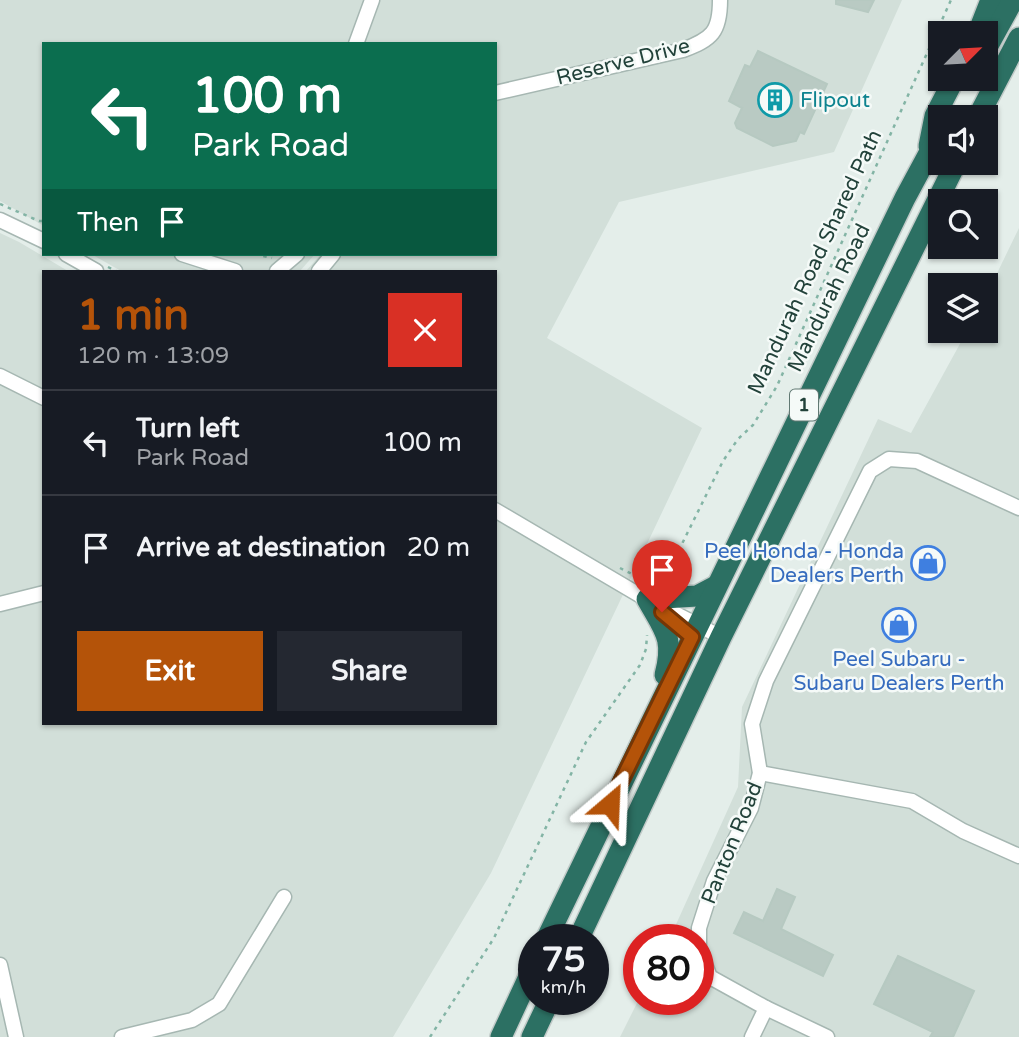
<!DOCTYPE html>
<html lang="en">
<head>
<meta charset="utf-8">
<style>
  body { margin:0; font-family:"Varela Round",sans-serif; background:#242831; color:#f1f3f6; height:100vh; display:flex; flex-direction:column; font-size:26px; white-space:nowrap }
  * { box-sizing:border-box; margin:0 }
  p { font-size:23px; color:#9ea1a6 }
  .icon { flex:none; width:38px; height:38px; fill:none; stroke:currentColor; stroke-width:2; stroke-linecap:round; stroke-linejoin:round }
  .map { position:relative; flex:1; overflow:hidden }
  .sheet { position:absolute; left:42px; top:270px; width:455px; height:455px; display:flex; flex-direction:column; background:#171b24; border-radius:0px; box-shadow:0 2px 5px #0004 }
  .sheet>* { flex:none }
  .banner { position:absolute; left:42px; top:42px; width:455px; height:214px; border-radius:0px; box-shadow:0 2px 5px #0004; background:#0b6e4f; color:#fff; overflow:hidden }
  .needle { width:46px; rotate:66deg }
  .tools { position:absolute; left:928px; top:21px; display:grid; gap:14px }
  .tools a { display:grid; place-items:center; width:70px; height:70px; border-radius:0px; background:#171b24; box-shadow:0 2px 5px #0004; font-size:35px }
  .speed { position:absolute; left:518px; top:924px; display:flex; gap:14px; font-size:35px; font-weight:700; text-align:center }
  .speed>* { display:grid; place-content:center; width:91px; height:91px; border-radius:50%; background:#171b24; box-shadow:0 2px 5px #0004; line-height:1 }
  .speed small { font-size:18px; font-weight:400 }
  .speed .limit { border:10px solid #d22; background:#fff; color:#111 }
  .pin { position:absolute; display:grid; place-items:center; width:60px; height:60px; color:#fff; margin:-72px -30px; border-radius:50% 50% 50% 0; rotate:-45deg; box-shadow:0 0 7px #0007 }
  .pin .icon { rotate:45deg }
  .me { position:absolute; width:77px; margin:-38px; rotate:26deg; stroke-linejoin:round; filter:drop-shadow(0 0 5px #0008) }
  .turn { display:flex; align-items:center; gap:24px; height:147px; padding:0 35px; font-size:32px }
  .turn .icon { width:91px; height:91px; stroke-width:2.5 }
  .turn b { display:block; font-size:49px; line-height:60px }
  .then { display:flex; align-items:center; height:66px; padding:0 35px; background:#0003; gap:14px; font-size:26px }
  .round { display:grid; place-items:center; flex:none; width:74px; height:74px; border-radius:0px; background:#242831 }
  .summary { display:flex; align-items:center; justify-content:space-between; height:119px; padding:0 35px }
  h1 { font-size:42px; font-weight:800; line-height:52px; color:#b45309 }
  .cta { display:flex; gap:14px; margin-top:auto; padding:14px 35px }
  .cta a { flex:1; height:80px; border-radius:0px; background:#b45309; color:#fff; font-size:28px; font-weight:800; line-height:80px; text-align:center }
  .cta a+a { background:#242831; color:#f1f3f6 }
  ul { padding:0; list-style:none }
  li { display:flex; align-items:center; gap:21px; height:105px; padding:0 35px; border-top:2px solid #363941 }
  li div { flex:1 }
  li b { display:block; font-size:26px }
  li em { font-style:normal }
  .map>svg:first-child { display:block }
</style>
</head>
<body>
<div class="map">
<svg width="1019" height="1037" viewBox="0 0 1019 1037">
  <rect width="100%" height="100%" fill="#e4eeea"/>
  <g fill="#d2dfd9">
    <path d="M0,0H902L834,152L619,202L547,338L702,428L491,873L393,1037H0V233L19,242L68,271H44V723H495V271H306L321,254H495V44H44V226L0,201Z"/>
    <path d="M1019,228V1037H620L639,999H698V940H669L738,787L742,707L878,419L911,433L967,331H985V298Z"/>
    <path d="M91,254H315L300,271H121Z"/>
  </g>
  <g fill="#b9cac3" stroke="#b6c9c1" stroke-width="2">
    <path d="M836,0H874L868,12L836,4Z"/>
    <path d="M758,51L827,84L804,134L800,132L796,141L773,146L737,128L735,123L742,108L729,101L745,65L750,67Z"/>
    <path d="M777,889L795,897L781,929L833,955L823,976L734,933L744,912L763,921Z"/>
    <path d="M898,956L974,991L953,1037H930L933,1032L874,1004Z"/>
  </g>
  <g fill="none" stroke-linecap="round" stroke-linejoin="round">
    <g stroke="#a6b7b2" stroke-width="17">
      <g id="minor">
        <path d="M356,44L372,0"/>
        <path d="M495,93L683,50C712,39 720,32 720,0"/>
        <path d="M0,220L44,241"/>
        <path d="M66,254L96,271"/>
        <path d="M182,254L235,271"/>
        <path d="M277,271L297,254"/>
        <path d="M319,271L333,254"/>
        <path d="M0,376L44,398"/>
        <path d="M495,510L641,596L721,637"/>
        <path d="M0,604L44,593"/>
        <path d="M760,773L912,801L963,831L1019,856"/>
        <path d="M0,965L16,1037"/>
        <path d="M122,1037L192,1020L219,1004L284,897"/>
        <path d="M752,1037L766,1008"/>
        <path d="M827,1037L766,1008L710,977L699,949V928L714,881L751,808L760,773L752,724L766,681L870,471L889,459L917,461L1019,508"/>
      </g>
    </g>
    <g stroke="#c1cac8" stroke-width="24">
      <g id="highway">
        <path d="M978,33L991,0"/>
        <path d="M985,51L1013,0"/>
        <path d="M978,117L1019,38"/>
        <path d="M929,146L935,116L954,79"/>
        <path d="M665,675C675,638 664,630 647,599L697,596L716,586"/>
        <path d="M546,940L905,198L940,133"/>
        <path d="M578,940L721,637L956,163"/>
        <path d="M501,1037L534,966"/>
        <path d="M532,1037L550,999"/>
      </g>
    </g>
    <g stroke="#83b4a5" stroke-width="2.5" stroke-dasharray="3.5 5" stroke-linecap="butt">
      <path d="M0,204L39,221H44"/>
      <path d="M255,254L272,258"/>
      <path d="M108,267L116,271"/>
      <path d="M620,568L632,574"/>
      <path d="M638,578L652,579"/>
      <path d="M651,582L674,560L723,461L738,439L753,425L777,386L951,0"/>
      <path d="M430,1037L494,938L586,742L640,665L646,649L647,635"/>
    </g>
    <use href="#minor" stroke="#fff" stroke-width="14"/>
    <use href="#highway" stroke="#2c7063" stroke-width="21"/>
  </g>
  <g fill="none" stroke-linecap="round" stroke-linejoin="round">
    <g stroke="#753606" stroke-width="18">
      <path id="route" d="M610,804L692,637L662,612"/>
    </g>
    <use href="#route" stroke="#b45309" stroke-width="12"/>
  </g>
  <defs>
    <g id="building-ring" transform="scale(1.75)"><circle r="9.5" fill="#f5faf8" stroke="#0f9aa8" stroke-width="1.5"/><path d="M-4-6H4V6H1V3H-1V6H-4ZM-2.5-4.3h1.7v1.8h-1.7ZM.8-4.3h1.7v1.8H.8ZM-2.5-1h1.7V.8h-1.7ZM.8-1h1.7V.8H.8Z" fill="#0f9aa8"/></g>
    <g id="shop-ring" transform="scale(1.75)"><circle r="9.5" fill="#f5faf8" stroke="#3f7fe0" stroke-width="1.5"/><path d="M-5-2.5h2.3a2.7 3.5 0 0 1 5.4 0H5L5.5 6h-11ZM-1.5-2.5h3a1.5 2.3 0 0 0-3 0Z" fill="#3f7fe0"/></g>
  </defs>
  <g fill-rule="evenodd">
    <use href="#building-ring" x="775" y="100"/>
    <use href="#shop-ring" x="928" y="563"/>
    <use href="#shop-ring" x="899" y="625"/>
  </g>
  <g text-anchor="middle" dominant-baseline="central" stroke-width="5" stroke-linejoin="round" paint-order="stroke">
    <rect fill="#f5faf8" stroke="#617973" stroke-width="2" x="790" y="389.5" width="28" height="31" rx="5"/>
    <g font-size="19" font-weight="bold" fill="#22423a">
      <text x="804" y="405">1</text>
    </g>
    <g font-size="21" fill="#22423a" stroke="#f5faf8">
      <text transform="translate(623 62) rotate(-14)">Reserve Drive</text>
      <text transform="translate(815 262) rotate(-65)">Mandurah Road Shared Path</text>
      <text transform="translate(829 298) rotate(-64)">Mandurah Road</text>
      <text transform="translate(732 843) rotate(-68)">Panton Road</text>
    </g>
    <g font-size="21" fill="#0d838f" stroke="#f5faf8" text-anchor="start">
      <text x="800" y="100">Flipout</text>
    </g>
    <g font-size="21" fill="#366cbe" stroke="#f5faf8" text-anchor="end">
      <text x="904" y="551">Peel Honda - Honda<tspan x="904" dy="24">Dealers Perth</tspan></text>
      <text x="899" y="659" text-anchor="middle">Peel Subaru -<tspan x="899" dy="24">Subaru Dealers Perth</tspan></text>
    </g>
  </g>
</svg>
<div class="tools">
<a><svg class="needle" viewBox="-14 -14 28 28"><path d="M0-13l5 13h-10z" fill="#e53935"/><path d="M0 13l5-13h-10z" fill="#9ea1a6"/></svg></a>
<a><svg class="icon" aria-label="sound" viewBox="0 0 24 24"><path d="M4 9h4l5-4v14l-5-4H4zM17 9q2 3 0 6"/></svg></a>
<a><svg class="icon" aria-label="search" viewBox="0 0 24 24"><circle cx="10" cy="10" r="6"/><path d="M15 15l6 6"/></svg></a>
<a><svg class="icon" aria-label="layers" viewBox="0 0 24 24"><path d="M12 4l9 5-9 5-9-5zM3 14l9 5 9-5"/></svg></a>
</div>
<div class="speed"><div>75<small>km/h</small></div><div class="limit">80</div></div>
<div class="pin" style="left:662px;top:612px;background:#d93025"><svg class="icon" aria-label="arrive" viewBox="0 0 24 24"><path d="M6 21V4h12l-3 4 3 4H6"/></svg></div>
<svg class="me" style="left:610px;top:804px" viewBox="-20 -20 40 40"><path d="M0-17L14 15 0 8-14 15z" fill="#b45309" stroke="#fff" stroke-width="4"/></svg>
<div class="banner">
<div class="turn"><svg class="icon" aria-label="left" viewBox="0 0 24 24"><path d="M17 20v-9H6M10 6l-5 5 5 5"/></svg><div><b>100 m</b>Park Road</div></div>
<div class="then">Then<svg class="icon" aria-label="arrive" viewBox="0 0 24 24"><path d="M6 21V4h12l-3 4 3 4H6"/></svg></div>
</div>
<section class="sheet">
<div class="summary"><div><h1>1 min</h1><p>120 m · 13:09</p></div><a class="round" style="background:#d93025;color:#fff"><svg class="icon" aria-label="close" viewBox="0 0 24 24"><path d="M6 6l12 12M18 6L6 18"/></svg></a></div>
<ul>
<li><svg class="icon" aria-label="left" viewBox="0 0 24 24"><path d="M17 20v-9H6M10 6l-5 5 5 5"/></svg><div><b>Turn left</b><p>Park Road</p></div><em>100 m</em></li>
<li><svg class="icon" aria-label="arrive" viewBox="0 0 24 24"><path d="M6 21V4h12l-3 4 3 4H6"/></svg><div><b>Arrive at destination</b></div><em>20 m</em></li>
</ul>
<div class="cta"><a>Exit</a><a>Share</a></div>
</section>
</div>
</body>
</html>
